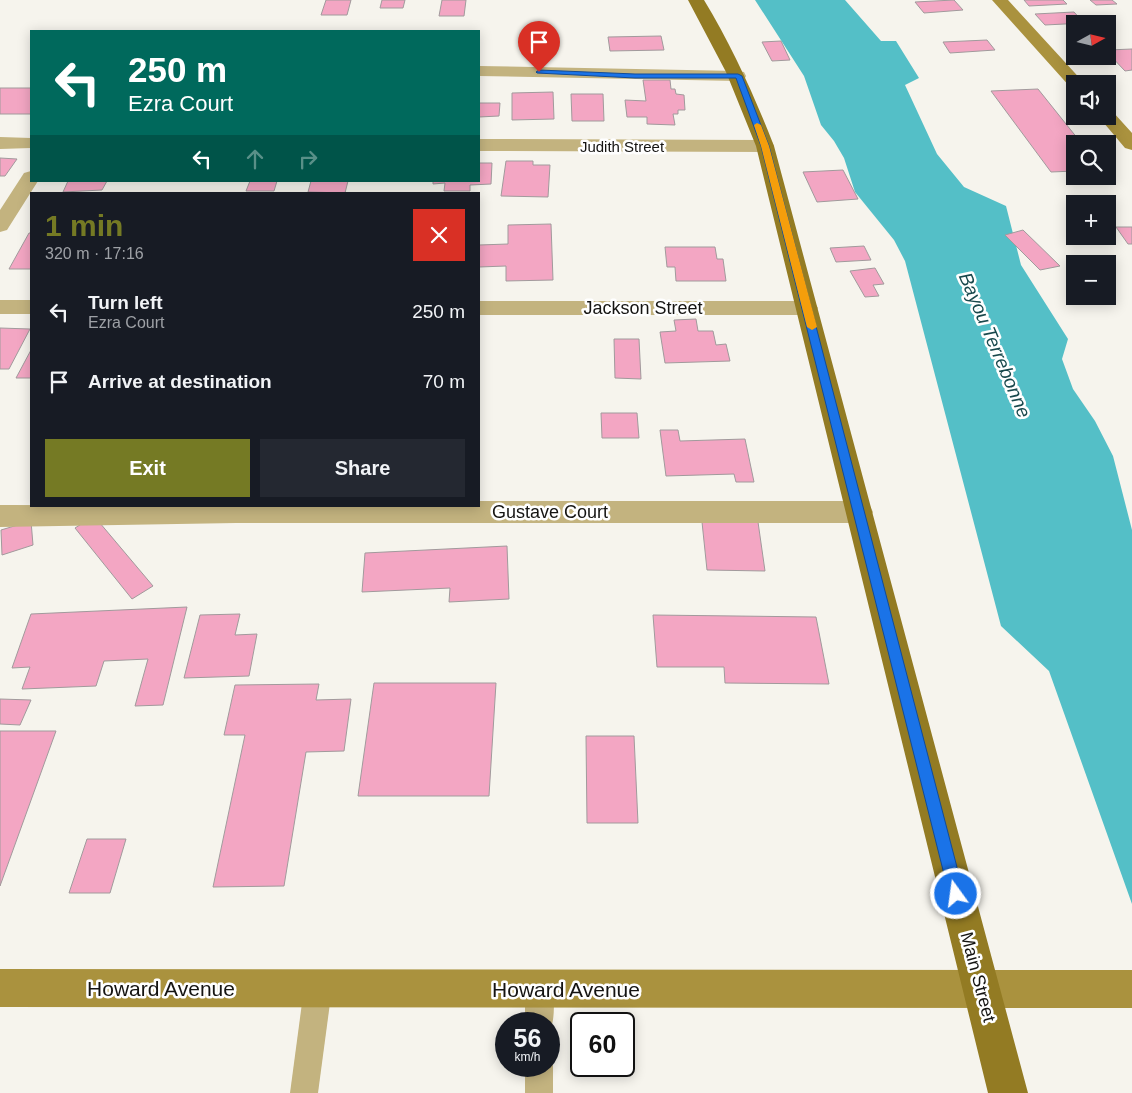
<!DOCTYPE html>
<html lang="en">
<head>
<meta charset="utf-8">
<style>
  body { margin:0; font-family:Helvetica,sans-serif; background:#242831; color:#f1f3f6; height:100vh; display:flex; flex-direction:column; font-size:19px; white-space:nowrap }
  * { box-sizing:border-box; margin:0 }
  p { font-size:16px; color:#9ea1a6 }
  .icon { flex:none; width:28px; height:28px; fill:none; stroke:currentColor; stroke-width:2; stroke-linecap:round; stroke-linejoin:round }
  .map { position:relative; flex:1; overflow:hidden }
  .side { position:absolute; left:30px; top:192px; width:450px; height:315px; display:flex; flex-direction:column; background:#171b24; border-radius:0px; box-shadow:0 2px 12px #0003 }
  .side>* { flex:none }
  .guide { position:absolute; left:30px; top:30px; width:450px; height:152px; border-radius:0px; box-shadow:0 2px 12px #0003; background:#00695c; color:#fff; overflow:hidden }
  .needle { width:32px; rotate:82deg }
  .buttons { position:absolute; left:1066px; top:15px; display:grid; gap:10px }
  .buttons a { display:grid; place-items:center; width:50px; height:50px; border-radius:0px; background:#171b24; box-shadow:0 2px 12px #0003; font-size:25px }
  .speed { position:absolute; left:495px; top:1012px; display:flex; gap:10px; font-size:25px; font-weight:700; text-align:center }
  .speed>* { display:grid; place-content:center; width:65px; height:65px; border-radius:50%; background:#171b24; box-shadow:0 2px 12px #0003; line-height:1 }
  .speed small { font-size:12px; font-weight:400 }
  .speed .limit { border:2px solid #111; border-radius:8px; background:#fff; color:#111 }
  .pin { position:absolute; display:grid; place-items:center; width:42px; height:42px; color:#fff; margin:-51px -21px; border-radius:50% 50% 50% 0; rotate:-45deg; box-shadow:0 0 5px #0007 }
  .pin .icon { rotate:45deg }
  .me { position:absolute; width:55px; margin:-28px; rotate:346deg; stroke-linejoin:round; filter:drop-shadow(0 0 4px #0008) }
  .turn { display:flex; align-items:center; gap:18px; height:105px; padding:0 15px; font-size:22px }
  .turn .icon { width:65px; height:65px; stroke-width:2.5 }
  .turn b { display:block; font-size:35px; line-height:42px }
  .lanes { display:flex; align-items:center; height:48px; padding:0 15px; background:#0003; justify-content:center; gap:25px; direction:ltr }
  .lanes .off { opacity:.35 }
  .round { display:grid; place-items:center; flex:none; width:52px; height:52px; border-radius:0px; background:#242831 }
  .summary { display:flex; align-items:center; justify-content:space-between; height:85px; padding:0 15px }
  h1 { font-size:30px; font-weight:800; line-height:38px; color:#757a24 }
  .action { display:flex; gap:10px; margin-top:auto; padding:10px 15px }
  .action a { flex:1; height:58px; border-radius:0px; background:#757a24; color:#fff; font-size:20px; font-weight:800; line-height:58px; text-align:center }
  .action a+a { background:#242831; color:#f1f3f6 }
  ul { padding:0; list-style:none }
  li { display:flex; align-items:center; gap:15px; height:70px; padding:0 15px }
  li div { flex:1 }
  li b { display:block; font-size:19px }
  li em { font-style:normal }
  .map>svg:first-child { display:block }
</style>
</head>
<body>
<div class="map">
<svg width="1132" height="1093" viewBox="0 0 1132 1093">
  <rect width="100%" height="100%" fill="#f6f4ed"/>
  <path fill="#54bfc7" d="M755,0H845L881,41H896L919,78L905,85L937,154L964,187L1006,206L1021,265L1068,339L1062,359L1073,389L1095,421L1113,456L1132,530V904L1049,671L1001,626L905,261L894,240L855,192L844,158L834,141L821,125L804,76Z"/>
  <g fill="#f3a6c3" stroke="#a19a9c">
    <path d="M326,0H351L347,15H321Z"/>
    <path d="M382,0H405L403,8H380Z"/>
    <path d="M442,0H466L464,16H439Z"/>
    <path d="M954,0L963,10L924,13L915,2Z"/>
    <path d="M1024,0H1063L1067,4L1029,6Z"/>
    <path d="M1090,0H1112L1117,4L1096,5Z"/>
    <path d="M1074,12L1084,23L1045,25L1035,14Z"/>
    <path d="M661,36L664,50L610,51L608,37Z"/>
    <path d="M987,40L995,50L950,53L943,42Z"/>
    <path d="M781,41L790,60L772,61L762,42Z"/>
    <path d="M1132,49V70L1125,71L1108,53V50Z"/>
    <path d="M643,80H670L671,89H675L676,94L684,95L685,110H678V114H673L675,125L647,124V117H627L625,100L646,101Z"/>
    <rect x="0" y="88" width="31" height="26"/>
    <path d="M1038,89L1082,144H1075V171L1051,172L991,91Z"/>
    <path d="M553,92L554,119L512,120V93Z"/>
    <path d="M571,94H603L604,121H572Z"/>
    <path d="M479,103H500L499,116L479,117Z"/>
    <path d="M0,158L17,159L5,176H0Z"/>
    <path d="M506,161H533V165H550L548,197L501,196Z"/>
    <path d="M479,163H492L491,184L470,185V191H444L445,183L433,184V181H479Z"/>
    <path d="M843,170L858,199L817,202L803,172Z"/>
    <path d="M68,181H107L102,190L63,192Z"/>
    <path d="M250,181H277L274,191H246Z"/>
    <path d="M311,181H348L345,193L308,192Z"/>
    <path d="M551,224L553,280L506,281V266L479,267V245L508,244V225Z"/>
    <path d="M1116,227H1132V244H1128Z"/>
    <path d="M1023,230L1060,266L1040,270L1005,235Z"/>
    <path d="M29,233H31V269H9Z"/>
    <path d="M864,246L871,260L836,262L830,248Z"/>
    <path d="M665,247H715L717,259H723L726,281H676L675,267H667Z"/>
    <path d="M875,268L884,284L873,285L879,296L865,297L850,271Z"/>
    <path d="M696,319L698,331H713L716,345L726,344L730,361L665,363L660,332L676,331L674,320Z"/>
    <path d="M0,328L30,329L9,369H0Z"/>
    <path d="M614,339H639L641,379L615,378Z"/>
    <path d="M31,350V378H16Z"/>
    <path d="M601,413H637L639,438H602Z"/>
    <path d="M660,430H678L680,441L745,439L754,482H736L734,474L666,476Z"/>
    <path d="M94,516L153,586L132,599L75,528Z"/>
    <path d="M31,521L33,545L2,555L1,530Z"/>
    <path d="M702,522H758L765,571L707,570Z"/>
    <path d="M507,546L509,599L449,602L450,588L362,592L365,553Z"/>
    <path d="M187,607L163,705L135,706L148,659L104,661L96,686L22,689L30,667L12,668L31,614Z"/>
    <path d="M240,614L235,635L257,634L249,676L184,678L200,615Z"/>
    <path d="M653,615L816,617L829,684L725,683L724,667H657Z"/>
    <path d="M374,683H496L489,796H358Z"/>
    <path d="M319,684L316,700L351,699L344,751L306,752L284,886L213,887L245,735H224L235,685Z"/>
    <path d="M0,699L31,700L20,725L0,724Z"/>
    <path d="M0,731H56L0,886Z"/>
    <path d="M586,736H634L638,823H587Z"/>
    <path d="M87,839H126L110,893H69Z"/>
  </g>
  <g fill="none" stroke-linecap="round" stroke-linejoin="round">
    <g fill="#c3b37f" fill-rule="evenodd">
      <path d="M318,974L328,978L332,988L318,1093H290L304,988L308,978Z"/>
      <path d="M539,975L549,979C555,995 556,1018 549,1034V1024H525V989L529,979Z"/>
      <path d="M549,1056L553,1066V1093H525V1066H549Z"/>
    </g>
    <g fill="#c3b37f" fill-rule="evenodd">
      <path d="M479,66L738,71L744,72L746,76L744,80L738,81L479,76Z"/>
      <path d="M0,137L31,138V148L0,149Z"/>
      <path d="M479,139L765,140L772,142L774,146L772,150L765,152L479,151Z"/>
      <path d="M31,171V181H38L7,230L0,232V210L24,173Z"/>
      <rect x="0" y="300" width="31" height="14"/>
      <path d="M479,301H807L815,303L818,308L815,313L807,315H479Z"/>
      <path d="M479,501H860L869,504L873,512L869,520L860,523H236L0,527V505L479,506Z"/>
    </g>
    <g fill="#aa923e" fill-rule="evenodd">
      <path d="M992,0H1008L1085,84H1075V89L1071,88Z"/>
      <path d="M1108,111L1113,112L1132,133V150L1125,148L1098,116H1108Z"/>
      <path d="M0,969L1132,970V1008L0,1007Z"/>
    </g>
    <path fill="#937b23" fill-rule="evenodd" d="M688,0H704C732,46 754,95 774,146L1028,1093H988L756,146L726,72Z"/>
  </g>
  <path fill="#1a73e8" stroke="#114b97" d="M539,70L635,74H738L742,76L769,146L964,894L961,899L956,901L951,899L949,894L761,146L736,78H635L537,73L536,72Z"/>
  <path fill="#f59e0b" d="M757,123L761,125L769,146L817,327L812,330L807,327L761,146L754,125Z"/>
  <g text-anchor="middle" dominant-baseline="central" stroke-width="5" stroke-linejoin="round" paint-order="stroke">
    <g font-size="15" fill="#151412" stroke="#fff">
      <text x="622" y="146">Judith Street</text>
    </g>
    <g font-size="18" fill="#151412" stroke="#fff">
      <text x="643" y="308">Jackson Street</text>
      <text x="550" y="512">Gustave Court</text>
      <text transform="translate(978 977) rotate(75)">Main Street</text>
    </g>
    <g font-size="19" font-style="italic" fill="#19494d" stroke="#fff">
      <text transform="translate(995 345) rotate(67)">Bayou Terrebonne</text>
    </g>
    <g font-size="21" fill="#151412" stroke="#fff">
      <text x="161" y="988">Howard Avenue</text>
      <text x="566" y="989">Howard Avenue</text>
    </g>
  </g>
</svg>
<div class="buttons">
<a><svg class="needle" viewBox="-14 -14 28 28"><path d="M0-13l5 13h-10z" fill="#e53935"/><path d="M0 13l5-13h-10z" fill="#9ea1a6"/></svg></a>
<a><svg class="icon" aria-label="sound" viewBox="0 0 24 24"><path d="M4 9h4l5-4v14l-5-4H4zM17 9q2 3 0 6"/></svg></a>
<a><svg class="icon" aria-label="search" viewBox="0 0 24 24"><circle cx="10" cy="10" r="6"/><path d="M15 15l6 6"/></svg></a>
<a>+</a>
<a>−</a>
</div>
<div class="speed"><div>56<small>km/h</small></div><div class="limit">60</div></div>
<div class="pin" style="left:539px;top:72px;background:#d93025"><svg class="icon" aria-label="arrive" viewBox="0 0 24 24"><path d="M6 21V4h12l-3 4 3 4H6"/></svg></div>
<svg class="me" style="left:956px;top:894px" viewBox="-20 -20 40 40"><circle r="17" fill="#1a73e8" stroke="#fff" stroke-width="3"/><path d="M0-11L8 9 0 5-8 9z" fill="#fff"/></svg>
<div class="guide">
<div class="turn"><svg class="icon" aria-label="left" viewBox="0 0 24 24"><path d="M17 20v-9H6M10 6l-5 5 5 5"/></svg><div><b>250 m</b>Ezra Court</div></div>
<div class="lanes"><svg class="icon" aria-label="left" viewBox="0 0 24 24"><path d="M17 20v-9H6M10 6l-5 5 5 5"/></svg><svg class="icon off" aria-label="ahead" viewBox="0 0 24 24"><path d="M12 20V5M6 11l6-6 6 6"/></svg><svg class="icon off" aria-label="right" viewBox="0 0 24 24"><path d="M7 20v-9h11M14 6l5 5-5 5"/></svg></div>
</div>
<section class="side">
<div class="summary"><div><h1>1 min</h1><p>320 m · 17:16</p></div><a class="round" style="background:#d93025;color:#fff"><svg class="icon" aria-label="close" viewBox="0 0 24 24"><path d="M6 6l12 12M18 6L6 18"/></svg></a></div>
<ul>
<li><svg class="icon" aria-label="left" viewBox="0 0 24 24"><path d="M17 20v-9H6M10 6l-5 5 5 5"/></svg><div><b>Turn left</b><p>Ezra Court</p></div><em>250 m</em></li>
<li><svg class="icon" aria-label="arrive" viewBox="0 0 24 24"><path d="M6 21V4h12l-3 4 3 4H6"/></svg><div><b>Arrive at destination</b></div><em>70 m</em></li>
</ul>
<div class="action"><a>Exit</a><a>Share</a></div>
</section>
</div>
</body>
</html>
